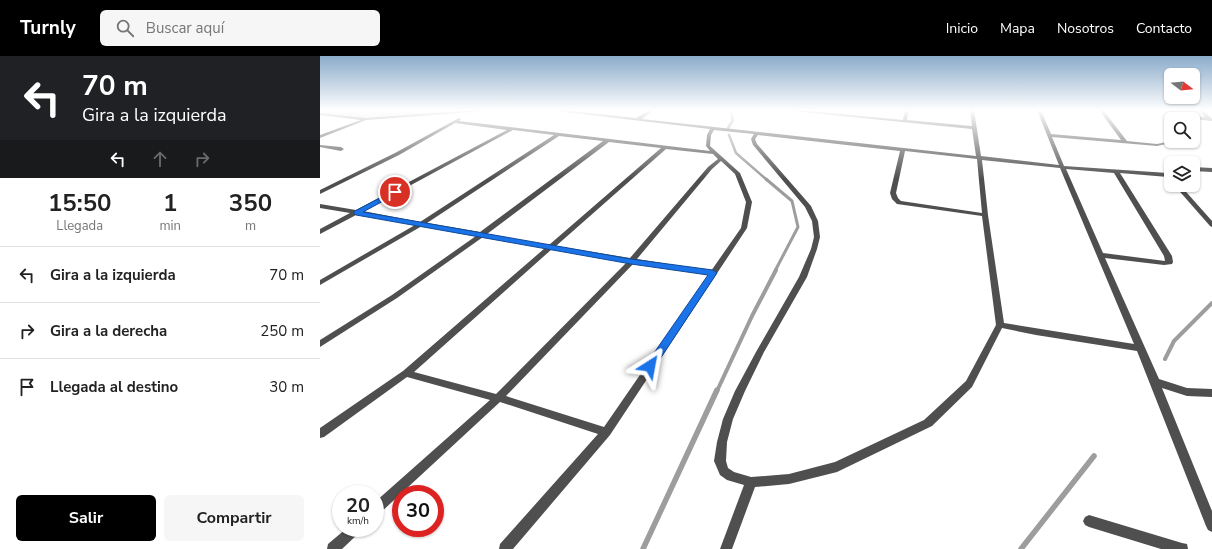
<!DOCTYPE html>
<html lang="es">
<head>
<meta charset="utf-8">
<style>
  body { margin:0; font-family:"Nunito Sans",sans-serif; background:#f6f6f6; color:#222; height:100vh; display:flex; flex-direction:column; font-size:15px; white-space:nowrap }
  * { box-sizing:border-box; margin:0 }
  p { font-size:13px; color:#767676 }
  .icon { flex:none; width:22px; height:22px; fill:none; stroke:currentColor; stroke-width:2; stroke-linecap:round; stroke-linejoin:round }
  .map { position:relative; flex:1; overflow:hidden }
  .side { display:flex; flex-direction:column; background:#fff; width:320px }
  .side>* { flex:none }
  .banner { background:#202124; color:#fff; overflow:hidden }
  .needle { width:26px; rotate:106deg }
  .tools { position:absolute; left:844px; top:12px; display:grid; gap:8px }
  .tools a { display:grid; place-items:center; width:36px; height:36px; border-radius:6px; background:#fff; box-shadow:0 1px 3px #0004; font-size:20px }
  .speed { position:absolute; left:12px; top:429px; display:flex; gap:8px; font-size:20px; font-weight:700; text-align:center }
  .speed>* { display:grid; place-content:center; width:52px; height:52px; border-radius:50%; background:#fff; box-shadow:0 1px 3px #0004; line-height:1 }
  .speed small { font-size:10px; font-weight:400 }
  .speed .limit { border:6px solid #d22; background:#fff; color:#111 }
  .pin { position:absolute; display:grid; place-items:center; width:34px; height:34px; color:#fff; margin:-17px; border:2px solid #fff; border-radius:50%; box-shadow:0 1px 4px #0007 }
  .me { position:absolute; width:44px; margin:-22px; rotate:34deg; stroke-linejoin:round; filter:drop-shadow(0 0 3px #0008) }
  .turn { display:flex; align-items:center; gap:14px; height:84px; padding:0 16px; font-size:18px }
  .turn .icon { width:52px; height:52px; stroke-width:2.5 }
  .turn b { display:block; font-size:28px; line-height:34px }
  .lanes { display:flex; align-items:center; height:38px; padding:0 16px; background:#0003; justify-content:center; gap:20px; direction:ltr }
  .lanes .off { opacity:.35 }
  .eta { display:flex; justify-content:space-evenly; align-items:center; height:68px; text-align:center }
  .eta b { font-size:24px; font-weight:700; line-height:28px }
  .cta { display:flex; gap:8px; margin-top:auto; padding:8px 16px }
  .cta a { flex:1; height:46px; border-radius:6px; background:#000; color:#fff; font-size:16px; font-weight:700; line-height:46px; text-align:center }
  .cta a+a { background:#f6f6f6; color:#222 }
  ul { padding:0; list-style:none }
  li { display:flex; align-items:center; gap:12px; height:56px; padding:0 16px; border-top:1px solid #e0e0e0 }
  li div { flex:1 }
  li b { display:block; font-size:15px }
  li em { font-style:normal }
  header { display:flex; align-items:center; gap:24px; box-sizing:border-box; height:56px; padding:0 20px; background:#000; color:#fff }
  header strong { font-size:19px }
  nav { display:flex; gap:22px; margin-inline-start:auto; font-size:14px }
  .search { width:280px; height:36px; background:#f6f6f6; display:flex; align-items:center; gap:10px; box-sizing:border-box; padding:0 14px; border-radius:6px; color:#767676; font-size:15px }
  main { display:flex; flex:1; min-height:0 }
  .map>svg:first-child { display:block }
</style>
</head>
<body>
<header>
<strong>Turnly</strong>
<div class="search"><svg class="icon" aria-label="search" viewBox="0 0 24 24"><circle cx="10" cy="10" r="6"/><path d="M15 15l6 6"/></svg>Buscar aquí</div>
<nav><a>Inicio</a><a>Mapa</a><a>Nosotros</a><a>Contacto</a></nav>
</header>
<main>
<section class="side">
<div class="banner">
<div class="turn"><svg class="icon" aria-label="left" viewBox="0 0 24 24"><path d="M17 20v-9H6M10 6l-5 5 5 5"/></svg><div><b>70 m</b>Gira a la izquierda</div></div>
<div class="lanes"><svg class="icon" aria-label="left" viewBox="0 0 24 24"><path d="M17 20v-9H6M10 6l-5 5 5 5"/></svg><svg class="icon off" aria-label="ahead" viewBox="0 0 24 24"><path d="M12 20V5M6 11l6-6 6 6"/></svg><svg class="icon off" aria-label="right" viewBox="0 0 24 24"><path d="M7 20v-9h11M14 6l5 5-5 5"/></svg></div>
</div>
<div class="eta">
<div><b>15:50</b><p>Llegada</p></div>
<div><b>1</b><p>min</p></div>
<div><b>350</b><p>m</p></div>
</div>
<ul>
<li><svg class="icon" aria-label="left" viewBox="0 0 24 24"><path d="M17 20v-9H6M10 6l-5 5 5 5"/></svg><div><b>Gira a la izquierda</b></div><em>70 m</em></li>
<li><svg class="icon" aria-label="right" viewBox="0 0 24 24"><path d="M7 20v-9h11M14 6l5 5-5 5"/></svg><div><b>Gira a la derecha</b></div><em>250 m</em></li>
<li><svg class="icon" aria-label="arrive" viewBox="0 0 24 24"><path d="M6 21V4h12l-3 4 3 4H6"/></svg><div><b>Llegada al destino</b></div><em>30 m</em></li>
</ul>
<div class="cta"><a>Salir</a><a>Compartir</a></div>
</section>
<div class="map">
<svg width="892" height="493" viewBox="0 0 892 493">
  <rect width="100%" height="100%" fill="#fff"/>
  <path fill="#d6d6d6" d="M0,54H137L108,60L46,63L0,58Z"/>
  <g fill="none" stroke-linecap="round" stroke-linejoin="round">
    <g stroke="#9d9d9d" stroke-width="2.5">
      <path d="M408,72L413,64L410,54"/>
      <path d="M409,79L416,97L447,124"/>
    </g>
    <path stroke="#9d9d9d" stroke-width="3" d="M446,123L472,145L478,171L455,215"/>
    <g stroke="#9d9d9d" stroke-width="4">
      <path d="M845,303L854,285L892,247"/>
      <path d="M397,335L432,260L456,214"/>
    </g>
    <g stroke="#9d9d9d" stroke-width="5.5">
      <path d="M323,493L397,334"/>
      <path d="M701,493L774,400"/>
    </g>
    <g fill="#4f4f4f" fill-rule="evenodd">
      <path d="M155,54H179L46,64L0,82V79L41,64L0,59V57L46,62Z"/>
      <path d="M227,54H243L316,62L329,54H334L322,63L656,100L652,73L462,54H480L583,64L585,54H589L587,64L652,70L650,54H654L661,100L739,109L717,54H721L731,78L801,84L779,54H783L807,85L837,88L851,85H860L837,90L732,81L744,110L848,117L851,116V120L848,121L800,117L852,200L853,206L852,208L844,209L785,202L839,323L867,332L892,333V341L867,340L842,332L892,455V476L888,474L886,470L817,295L716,279L682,272L652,331L612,370L517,416L469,428L435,431L412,493H400L424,429L407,424L400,419L394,405L397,386L403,363L415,335L436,296L479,221L491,193L494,181L492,165L485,151L433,89L431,83L434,78L394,74L391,79L390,90L420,117L432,146L427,172L290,379L193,493H179L180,488L278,378L180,346L59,458L55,460V446L170,344L87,321L4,381L0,382V372L83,315L225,192L163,181L77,242L0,291V284L72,239L156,180L102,170L0,229V224L95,169L38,158L0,178V173L30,157L0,152V148L36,154L187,74L135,67L79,99L2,137L0,138V134L75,97L139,62L141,63L139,65L390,95L386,90L387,79L390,73ZM193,74L234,79L100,166L43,155ZM438,79L580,95L570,137L572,143L577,148L662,160L676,269L646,325L604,364L515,406L469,418L431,421L414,416L408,412L406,405L407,386L413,363L425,335L444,296L487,221L497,193L500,181L498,165L491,150L437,88L435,83ZM239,80L283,85L160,176L107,167ZM289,86L341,92L229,189L167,178ZM346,93L393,98L398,103L388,111L310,202L236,190ZM585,95L657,103L662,157L581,145L578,142L576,137ZM662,104L740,112L814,288L684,267L668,159ZM401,105L415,118L426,146L421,172L391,215L317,203L392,113ZM746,113L794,117L844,200L845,205L783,197ZM232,193L307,206L176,338L94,316ZM314,207L389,219L284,371L186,340Z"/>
      <path d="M878,54H883L892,63V65L848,60L846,59L848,58L885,61Z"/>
      <path d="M0,89L21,91L24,93L21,95L0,91Z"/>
      <path d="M873,111L892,112V116L873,115Z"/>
      <path d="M854,129H860L892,165V171L890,170Z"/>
      <path d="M769,459L862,487L867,488L868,493H841L769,471L765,469L763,465L765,461Z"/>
      <path d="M27,472H42L40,476L22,493H7L8,488Z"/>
    </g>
  </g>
  <linearGradient id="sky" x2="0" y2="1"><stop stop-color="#8aabca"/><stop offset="0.44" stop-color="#fff"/><stop offset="1" stop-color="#fff" stop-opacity="0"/></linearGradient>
  <rect width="892" height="123" fill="url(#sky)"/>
  <path fill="#1a73e8" stroke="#114b97" d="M75,134H78V137L43,156L311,203L393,214L397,217L334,312H327L325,310L327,307L388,219L311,208L36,159L33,156Z"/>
</svg>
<div class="tools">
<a><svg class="needle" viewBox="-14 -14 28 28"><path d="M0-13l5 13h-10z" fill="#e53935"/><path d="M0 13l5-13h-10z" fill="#767676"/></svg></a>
<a><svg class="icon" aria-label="search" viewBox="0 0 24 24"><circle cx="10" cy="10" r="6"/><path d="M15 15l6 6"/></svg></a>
<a><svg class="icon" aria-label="layers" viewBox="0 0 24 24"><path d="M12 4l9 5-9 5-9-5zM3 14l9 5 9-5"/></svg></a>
</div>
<div class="speed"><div>20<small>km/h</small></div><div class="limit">30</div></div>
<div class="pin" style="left:75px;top:136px;background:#d93025"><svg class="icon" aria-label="arrive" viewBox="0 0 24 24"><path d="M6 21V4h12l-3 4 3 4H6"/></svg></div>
<svg class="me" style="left:330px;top:310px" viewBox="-20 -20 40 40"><path d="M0-17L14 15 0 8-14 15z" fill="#1a73e8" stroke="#fff" stroke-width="4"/></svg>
</div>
</main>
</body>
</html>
